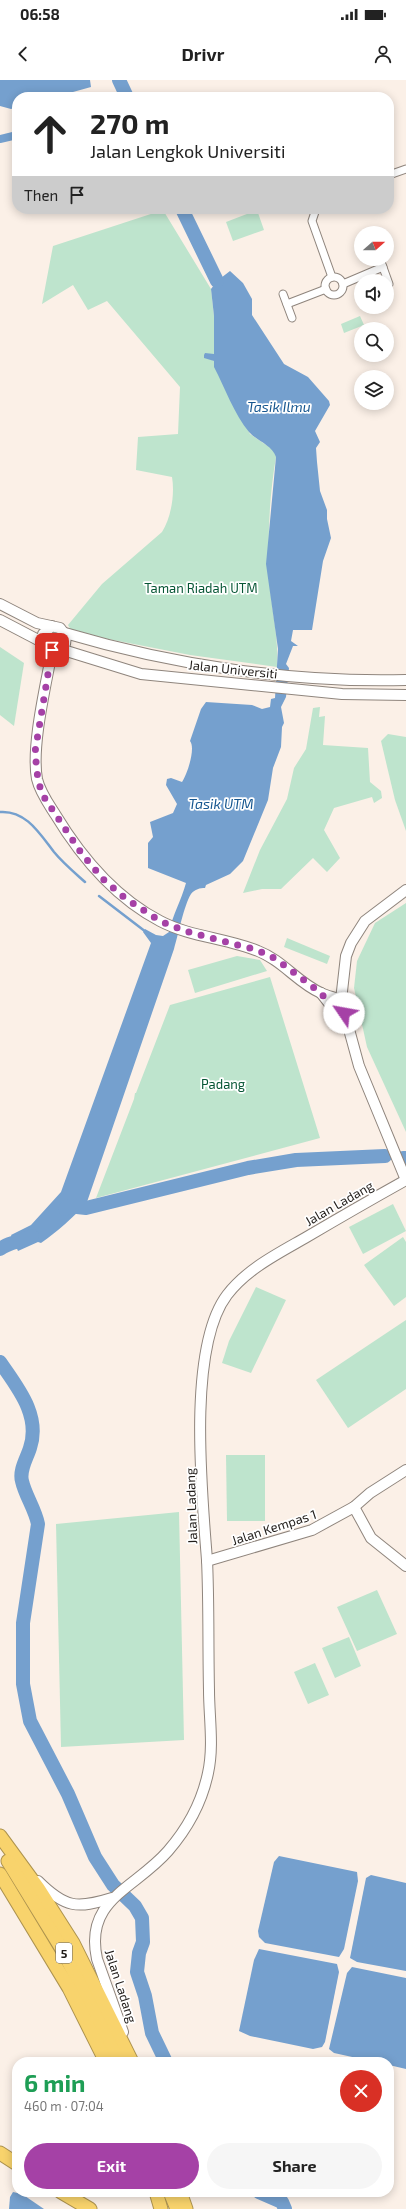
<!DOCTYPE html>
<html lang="en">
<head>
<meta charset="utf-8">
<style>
  body { margin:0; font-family:"Exo 2",sans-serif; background:#f6f6f6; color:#222; height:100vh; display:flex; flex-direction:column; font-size:15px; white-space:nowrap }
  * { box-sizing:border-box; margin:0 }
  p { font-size:13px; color:#767676 }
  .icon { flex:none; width:22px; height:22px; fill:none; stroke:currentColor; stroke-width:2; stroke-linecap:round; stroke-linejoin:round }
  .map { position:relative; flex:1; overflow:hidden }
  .details { position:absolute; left:12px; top:1977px; width:382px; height:140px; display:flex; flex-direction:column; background:#fff; border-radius:16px; box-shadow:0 2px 10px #0003 }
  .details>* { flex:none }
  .guide { position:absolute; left:12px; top:12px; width:382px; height:122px; border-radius:16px; box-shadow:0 2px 10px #0003; background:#fff; color:#222; overflow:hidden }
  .needle { width:26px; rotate:69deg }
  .controls { position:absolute; left:354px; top:146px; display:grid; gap:8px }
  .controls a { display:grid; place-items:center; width:40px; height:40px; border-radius:50%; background:#fff; box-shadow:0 2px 10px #0003; font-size:20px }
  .pin { position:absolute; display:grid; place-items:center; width:34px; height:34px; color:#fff; margin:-17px; border-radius:8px; box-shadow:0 2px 6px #0006 }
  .me { position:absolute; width:44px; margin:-22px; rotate:303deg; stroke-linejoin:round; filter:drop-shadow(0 0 3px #0008) }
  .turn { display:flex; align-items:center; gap:14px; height:84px; padding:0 12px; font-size:18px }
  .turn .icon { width:52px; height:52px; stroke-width:2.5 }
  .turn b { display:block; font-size:28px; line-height:34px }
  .then { display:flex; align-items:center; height:38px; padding:0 12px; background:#0003; gap:8px; font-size:15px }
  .round { display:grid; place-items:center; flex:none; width:42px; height:42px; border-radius:21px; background:#f6f6f6 }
  .summary { display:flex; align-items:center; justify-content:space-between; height:68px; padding:0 12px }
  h1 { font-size:24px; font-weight:700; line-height:30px; color:#1e9e55 }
  .action { display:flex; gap:8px; margin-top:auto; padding:8px 12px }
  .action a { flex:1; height:46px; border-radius:24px; background:#a541a6; color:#fff; font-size:16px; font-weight:700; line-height:46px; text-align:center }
  .action a+a { background:#f6f6f6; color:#222 }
  .status { display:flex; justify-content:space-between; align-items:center; height:28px; padding:0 20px; background:#fff; direction:ltr }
  .status svg { height:11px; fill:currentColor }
  header { display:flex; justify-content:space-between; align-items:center; height:52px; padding:0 12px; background:#fff; font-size:18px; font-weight:700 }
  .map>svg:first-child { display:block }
</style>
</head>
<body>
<div class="status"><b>06:58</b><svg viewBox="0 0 49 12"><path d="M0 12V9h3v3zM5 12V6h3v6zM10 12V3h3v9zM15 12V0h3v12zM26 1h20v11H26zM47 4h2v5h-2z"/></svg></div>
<header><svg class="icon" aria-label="back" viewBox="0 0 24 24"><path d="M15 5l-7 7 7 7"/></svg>Drivr<svg class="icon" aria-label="person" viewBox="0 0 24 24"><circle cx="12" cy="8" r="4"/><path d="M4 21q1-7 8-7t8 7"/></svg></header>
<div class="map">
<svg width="406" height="2129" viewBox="0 0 406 2129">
  <rect width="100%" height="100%" fill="#fbf0e7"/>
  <g fill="#bee4cd">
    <path d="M163,130L211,209L214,236V274L208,278L214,281L250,354L275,371L276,377C269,418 267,463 270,505C272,532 279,560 277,587L190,575L72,552L68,545L102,504L162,452C171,438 175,414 172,397L136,390L138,357L178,354L180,307L107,221L88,230L73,205L42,224L53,166Z"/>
    <path d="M257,130L264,150L233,161L226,142Z"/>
    <path d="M360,236L364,245L344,253L341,244Z"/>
    <path d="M0,567L24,583L14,646L0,635Z"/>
    <path d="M320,627L319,637L325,636L323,665L368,668L370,702L381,711L382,718L374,723L372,717L334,728L324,750L340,778L327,792L313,778L281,809H262L243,813L260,770L287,719L294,688L306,669L313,628Z"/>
    <path d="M388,654L406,657V751L395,720L381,661Z"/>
    <path d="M406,823V1052L367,967L354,908L357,881L375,843Z"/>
    <path d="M287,858L330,876L327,884L284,867Z"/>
    <path d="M237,876L260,880L267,891L195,913L188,890Z"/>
    <path d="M270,897L320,1058L96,1118L134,1019L135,1013H136L170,925Z"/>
    <path d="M393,1124L406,1151L363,1174L349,1147Z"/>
    <path d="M403,1157L406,1162V1217L394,1226L364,1185Z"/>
    <path d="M256,1207L286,1220L251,1293L222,1283L229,1261Z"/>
    <path d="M406,1240V1309L348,1348L316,1300Z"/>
    <path d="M226,1375H265V1441H227Z"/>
    <path d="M179,1432L184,1660L61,1667L56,1444Z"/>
    <path d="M377,1510L397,1554L357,1571L337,1527Z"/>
    <path d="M349,1557L361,1586L335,1598L322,1568Z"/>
    <path d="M315,1583L329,1615L308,1624L294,1592Z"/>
  </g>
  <g fill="#75a0ce">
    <path d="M0,0H90L91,7L55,17H17V27L11,29L0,26Z"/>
    <path d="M230,191L243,203L252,219V235L284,284L308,297L329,321L330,325L315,351L320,362L316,368L317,382L320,411L327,430V439L331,458L323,481L312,550H293L291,561L298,566H293L286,584L289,588L286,617L281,627L284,643L282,647L281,667L273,688L268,720L243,781L230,794L206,805L205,808C200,808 195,809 191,814C184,825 178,856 174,869L87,1122C73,1138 58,1151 41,1163L38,1162L18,1171L11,1155L31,1145L61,1112L151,863L143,852L145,849L156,855L163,856L169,852C173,834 181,821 186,803L148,788V763L153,757L150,742L173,733L177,724L166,705L167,699L171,698L182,702C187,695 196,668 190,661L201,629L206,622L252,625L262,629L270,627L271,619L275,618L278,569L266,484L276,377C272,365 257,361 249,352C234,334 225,308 214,287V281L204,278V275L205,273L214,274V236L211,209L217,201Z"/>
    <path d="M279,1776L357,1792L358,1801L344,1869L339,1877L265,1863L259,1857L258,1851L274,1782Z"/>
    <path d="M371,1795L406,1803V1891L357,1882L350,1878L366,1798Z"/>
    <path d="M259,1869L337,1884L339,1892L325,1962L322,1967L313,1969L250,1956L239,1951L254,1880Z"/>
    <path d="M352,1887L406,1898V1989L389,1985V1982H375L334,1973L329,1969L347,1893Z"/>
    <path d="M13,2112L22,2114L44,2129H9L10,2117Z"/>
  </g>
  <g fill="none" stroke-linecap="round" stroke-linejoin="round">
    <g stroke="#75a0ce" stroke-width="2.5">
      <path d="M0,732C26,730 40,754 54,772C63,783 75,793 85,802"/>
      <path d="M99,816L146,852"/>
    </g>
    <path stroke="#75a0ce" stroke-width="8" d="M0,59L17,55"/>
    <g stroke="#75a0ce" stroke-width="14">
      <path d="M119,0L127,17"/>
      <path d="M182,129L217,201"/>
      <path d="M403,1078H406"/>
      <path d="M65,1129L68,1126L86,1128L248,1088L296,1080L385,1076"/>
      <path d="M0,1169C9,1162 21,1162 32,1156"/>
      <path d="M0,1282C17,1307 41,1335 30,1368C27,1378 19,1390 22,1401C25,1415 35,1429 38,1444L23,1543V1604L30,1641L68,1714L95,1777L113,1805L135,1826L142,1838L143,1862L139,1873L137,1892L145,1916L152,1953L166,1982"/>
      <path d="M259,2112L282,2122L285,2129"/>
    </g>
    <g stroke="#8f857d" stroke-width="9">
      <g id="street">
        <path d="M389,95L406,89"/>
        <path d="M316,129L312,141L332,197"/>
        <path d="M380,179L389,204"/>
        <circle cx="334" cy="206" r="9"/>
        <path d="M343,204L383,187"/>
        <path d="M283,214L292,238"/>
        <path d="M287,224L326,209"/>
      </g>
    </g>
    <g stroke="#8f857d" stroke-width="12">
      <g id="secondary">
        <path d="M0,524L37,543L60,548L66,556L65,564L56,570H49L42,562L43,554L52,546"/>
        <path d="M0,540L42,562"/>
        <path d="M65,553C173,585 292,603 406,600"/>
        <path d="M60,569L141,594L342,614L406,615"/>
        <path d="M52,571C46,605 31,666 37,699C40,712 48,723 55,734C81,777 114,817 160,841C190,857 227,858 258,871C282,880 298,903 321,913C327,916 334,917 341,920"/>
        <path d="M406,810L365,841L351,863L346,876L341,920L359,986L406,1100"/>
        <path d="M321,913L332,927L344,933"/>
        <path d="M354,1427L371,1458L406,1486"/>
        <path d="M207,1481L312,1450L354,1427L370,1413L406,1390"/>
        <path d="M38,1801C65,1828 77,1829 112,1818"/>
        <path d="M123,1952L97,1879C84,1819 135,1809 168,1771C187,1749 202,1722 208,1693C214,1666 209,1637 209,1610C208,1566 209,1523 207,1480C202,1414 187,1268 227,1215C247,1189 277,1174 305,1158C339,1138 372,1119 406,1100"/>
      </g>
    </g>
    <g stroke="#ad934f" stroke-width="15">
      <g id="highway">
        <path d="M0,1756L38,1808L73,1863L132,1982"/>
        <path d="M8,1781L62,1869L119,1982"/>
        <path d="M0,1794L69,1908L106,1982"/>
        <path d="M0,2073L17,2084"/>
        <path d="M61,2112L90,2129"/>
        <path d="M156,2112L161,2129"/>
        <path d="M170,2112L177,2129"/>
        <path d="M180,2112L186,2129"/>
      </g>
    </g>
    <use href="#street" stroke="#fff" stroke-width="7"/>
    <use href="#secondary" stroke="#fff" stroke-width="10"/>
    <use href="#highway" stroke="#f8d36c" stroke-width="13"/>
  </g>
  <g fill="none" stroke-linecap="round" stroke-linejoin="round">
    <path stroke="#a541a6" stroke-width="7" stroke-dasharray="0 12.6" d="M52,570L35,672L38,700L42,714L82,774L104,800L125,818L160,841L185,851L257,870L276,879L321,913L332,927L344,933"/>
  </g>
  <g text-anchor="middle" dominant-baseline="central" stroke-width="3.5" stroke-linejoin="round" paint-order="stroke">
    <rect fill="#fff" stroke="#64615f" stroke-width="1" x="56" y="1863" width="16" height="20" rx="3"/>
    <g font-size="12" font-weight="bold" fill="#211d1a">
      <text x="64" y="1873">5</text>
    </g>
    <g font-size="13" fill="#055534" stroke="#fff">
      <text x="201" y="508">Taman Riadah UTM</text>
      <text x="223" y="1004">Padang</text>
    </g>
    <g font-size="13" fill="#211d1a" stroke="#fff">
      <text transform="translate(233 589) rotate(6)">Jalan Universiti</text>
      <text transform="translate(339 1123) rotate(-30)">Jalan Ladang</text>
      <text transform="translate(191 1426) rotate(-92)">Jalan Ladang</text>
      <text transform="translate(274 1447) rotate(-18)">Jalan Kempas 1</text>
      <text transform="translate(121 1906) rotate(72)">Jalan Ladang</text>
    </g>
    <g font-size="14" font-style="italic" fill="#16568f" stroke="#fff">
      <text x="279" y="326">Tasik Ilmu</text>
      <text x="221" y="723">Tasik UTM</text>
    </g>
  </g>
</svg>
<div class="controls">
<a><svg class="needle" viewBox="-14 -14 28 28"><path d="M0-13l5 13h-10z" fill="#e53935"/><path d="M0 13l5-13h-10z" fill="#767676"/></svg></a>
<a><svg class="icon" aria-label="sound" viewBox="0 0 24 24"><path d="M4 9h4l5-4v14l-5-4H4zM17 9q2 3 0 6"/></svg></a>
<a><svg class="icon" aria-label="search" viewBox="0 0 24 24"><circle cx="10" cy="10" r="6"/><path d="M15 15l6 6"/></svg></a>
<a><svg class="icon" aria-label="layers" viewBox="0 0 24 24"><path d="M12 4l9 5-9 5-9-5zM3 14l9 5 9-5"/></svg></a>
</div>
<div class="pin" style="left:52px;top:570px;background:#d93025"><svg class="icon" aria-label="arrive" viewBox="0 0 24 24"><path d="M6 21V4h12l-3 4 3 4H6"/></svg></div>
<svg class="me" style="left:344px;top:933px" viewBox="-20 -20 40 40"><circle r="19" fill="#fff"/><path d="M0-13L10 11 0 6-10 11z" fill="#a541a6"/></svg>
<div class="guide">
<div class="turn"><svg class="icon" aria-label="ahead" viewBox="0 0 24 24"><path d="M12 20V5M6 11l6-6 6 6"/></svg><div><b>270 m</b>Jalan Lengkok Universiti</div></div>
<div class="then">Then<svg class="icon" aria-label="arrive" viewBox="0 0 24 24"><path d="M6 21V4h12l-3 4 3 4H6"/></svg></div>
</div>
<section class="details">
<div class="summary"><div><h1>6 min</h1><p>460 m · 07:04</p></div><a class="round" style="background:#d93025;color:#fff"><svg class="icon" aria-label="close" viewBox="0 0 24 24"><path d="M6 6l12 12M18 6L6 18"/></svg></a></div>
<div class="action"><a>Exit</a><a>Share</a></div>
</section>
</div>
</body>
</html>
